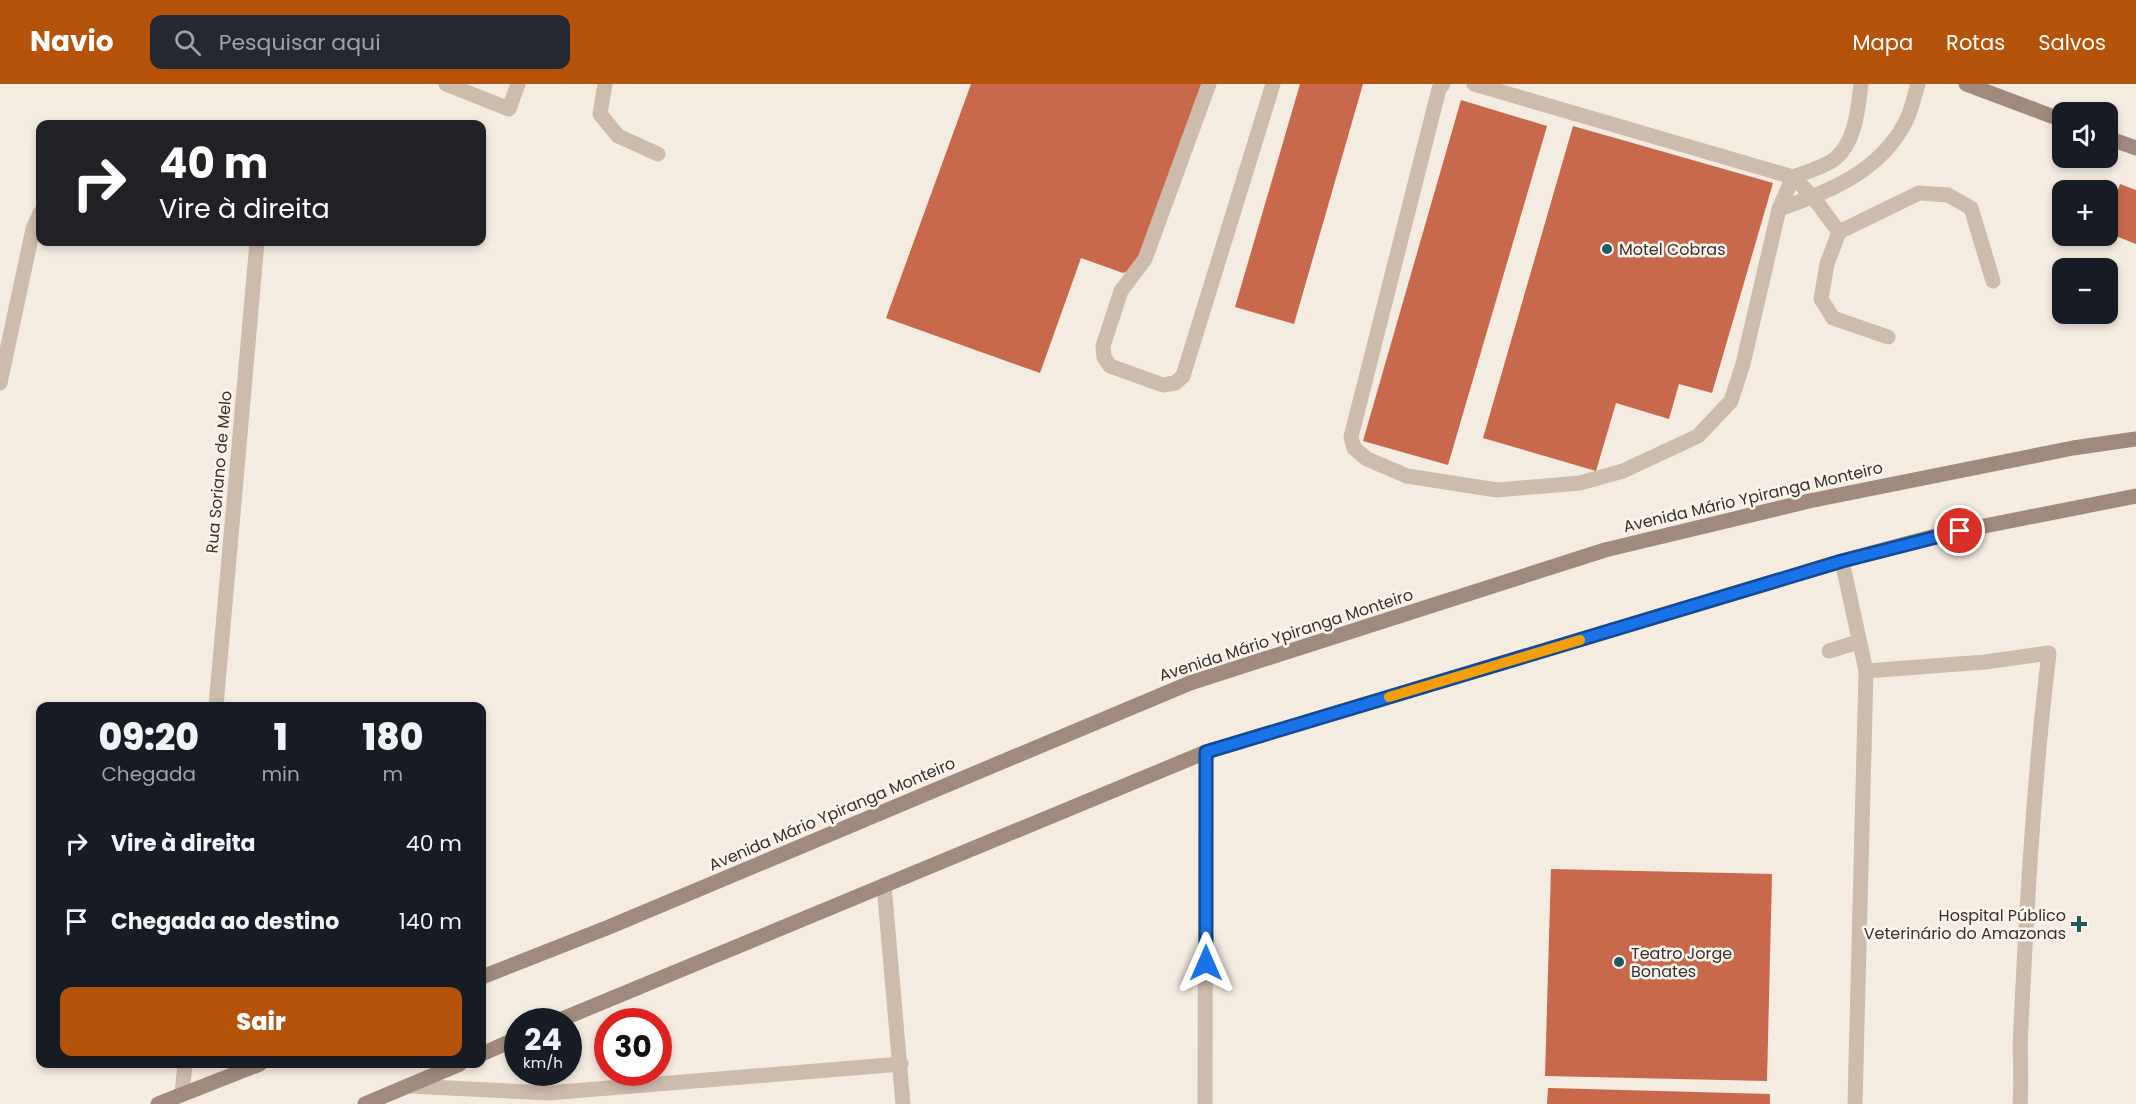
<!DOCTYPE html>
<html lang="pt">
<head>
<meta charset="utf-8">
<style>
  body { margin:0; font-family:Poppins,sans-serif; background:#242831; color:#f1f3f6; height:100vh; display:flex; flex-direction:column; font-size:22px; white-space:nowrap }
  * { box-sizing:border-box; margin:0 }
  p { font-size:20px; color:#9ea1a6 }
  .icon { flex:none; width:33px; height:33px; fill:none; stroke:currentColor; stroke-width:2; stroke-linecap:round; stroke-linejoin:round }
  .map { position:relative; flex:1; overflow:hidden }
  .drawer { position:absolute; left:36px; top:618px; width:450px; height:366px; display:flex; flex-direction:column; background:#171b24; border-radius:12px; box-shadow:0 3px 9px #0003 }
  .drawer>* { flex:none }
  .hud { position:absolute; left:36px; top:36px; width:450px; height:126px; border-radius:12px; box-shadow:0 3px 9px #0003; background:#202124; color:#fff; overflow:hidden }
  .tools { position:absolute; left:2052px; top:18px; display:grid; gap:12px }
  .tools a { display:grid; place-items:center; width:66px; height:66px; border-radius:12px; background:#171b24; box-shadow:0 3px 9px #0003; font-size:30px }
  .speed { position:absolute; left:504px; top:924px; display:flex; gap:12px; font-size:30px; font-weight:700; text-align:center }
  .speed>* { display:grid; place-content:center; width:78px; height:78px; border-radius:50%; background:#171b24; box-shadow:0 3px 9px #0003; line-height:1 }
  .speed small { font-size:15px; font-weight:400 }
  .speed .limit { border:9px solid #d22; background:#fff; color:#111 }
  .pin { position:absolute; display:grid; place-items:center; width:51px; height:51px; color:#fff; margin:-26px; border:3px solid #fff; border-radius:50%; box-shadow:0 2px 6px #0007 }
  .me { position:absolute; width:66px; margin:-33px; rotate:0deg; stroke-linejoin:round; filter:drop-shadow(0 0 4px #0008) }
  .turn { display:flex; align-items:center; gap:21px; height:126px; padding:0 24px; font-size:27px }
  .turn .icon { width:78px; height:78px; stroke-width:2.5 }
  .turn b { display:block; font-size:42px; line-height:51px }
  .eta { display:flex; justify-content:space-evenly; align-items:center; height:102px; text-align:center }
  .eta b { font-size:36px; font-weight:800; line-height:42px }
  .primary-button { display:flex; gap:12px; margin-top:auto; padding:12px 24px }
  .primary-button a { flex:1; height:69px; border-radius:12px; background:#b45309; color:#fff; font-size:24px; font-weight:800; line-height:69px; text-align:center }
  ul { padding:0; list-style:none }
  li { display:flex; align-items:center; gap:18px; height:78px; padding:0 24px }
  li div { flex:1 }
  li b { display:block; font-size:22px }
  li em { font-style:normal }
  header { display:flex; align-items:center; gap:36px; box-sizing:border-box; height:84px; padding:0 30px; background:#b45309; color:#fff }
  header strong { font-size:28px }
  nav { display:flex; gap:33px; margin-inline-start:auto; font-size:21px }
  .search { width:420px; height:54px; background:#242831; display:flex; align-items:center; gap:15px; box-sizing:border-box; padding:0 21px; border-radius:12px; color:#9ea1a6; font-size:22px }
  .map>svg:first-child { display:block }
</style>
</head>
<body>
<header>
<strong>Navio</strong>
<div class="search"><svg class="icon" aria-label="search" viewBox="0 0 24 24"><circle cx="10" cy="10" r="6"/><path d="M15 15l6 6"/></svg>Pesquisar aqui</div>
<nav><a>Mapa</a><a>Rotas</a><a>Salvos</a></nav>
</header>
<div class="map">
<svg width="2136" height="1020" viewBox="0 0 2136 1020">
  <rect width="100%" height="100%" fill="#f4ebe1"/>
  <g fill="#c8694b">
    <path d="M971,0H1204L1137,183L1123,189L1081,174L1040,289L886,234Z"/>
    <path d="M1300,0H1363L1294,240L1235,223Z"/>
    <path d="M1461,16L1547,42L1448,381L1363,357Z"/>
    <path d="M1573,42L1773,99L1712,309L1679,300L1669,335L1616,319L1596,387L1483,354Z"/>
    <path d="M2120,100L2136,106V160L2108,149V134Z"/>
    <path d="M1551,785L1772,790L1767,997L1545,992Z"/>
    <path d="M1548,1004L1770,1010V1020H1547Z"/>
  </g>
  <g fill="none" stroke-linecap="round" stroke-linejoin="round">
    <g stroke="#cdbbac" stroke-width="15">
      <path d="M446,0L509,25L518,0"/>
      <path d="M605,0L600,30L618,52L658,70"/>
      <path d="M1209,0L1145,175L1121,207L1103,262L1104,273L1110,282L1163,301L1175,299L1183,292L1273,0"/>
      <path d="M1443,0L1439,5L1351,353L1354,364L1367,375L1407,392L1497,406L1580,399L1623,387L1698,352L1731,317L1743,280L1779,125L1793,93C1806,88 1825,83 1836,74C1856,56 1858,24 1861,0"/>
      <path d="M1474,0L1793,93L1813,113L1839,148L1919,109L1948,111L1971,124L1993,197"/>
      <path d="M1779,125C1829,108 1879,88 1905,39C1911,28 1914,13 1918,0"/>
      <path d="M1839,148L1827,180L1821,215L1833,234L1888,253"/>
      <path d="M1842,477L1866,587L1855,1020"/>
      <path d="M1829,567L1858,558"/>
      <path d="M1866,587L1985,578L2049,569C2034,693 2027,817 2021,942C2019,968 2022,994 2020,1020"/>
      <path d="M884,801L903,1020"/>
      <path d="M409,1002L548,1009L901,980"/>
    </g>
    <g stroke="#cdbbac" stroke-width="15">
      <path d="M0,299L33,145L40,129"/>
      <path d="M216,622L257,158"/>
      <path d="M182,1010L185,980"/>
      <path d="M1205,1020L1206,668"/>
    </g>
    <g stroke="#a18a7d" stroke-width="15">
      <path d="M1966,0L2062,36"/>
      <path d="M2108,54L2136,64"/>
      <path d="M482,893L609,843L1190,599L1605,466L1809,417L2073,364L2136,355"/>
      <path d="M555,938L1206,668L1842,477L1939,451L2136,412"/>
      <path d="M482,970L518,954"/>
      <path d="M158,1020L260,980"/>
      <path d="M365,1020L460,980"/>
    </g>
  </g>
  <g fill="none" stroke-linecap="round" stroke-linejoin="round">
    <g stroke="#114b97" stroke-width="15">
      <path id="route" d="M1206,879V668L1842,477L1960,447"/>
    </g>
    <use href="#route" stroke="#1a73e8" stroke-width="10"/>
    <path stroke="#f59e0b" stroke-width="10" d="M1389,613L1580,556"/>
  </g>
  <g fill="#1f5a5e" stroke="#fbf5ee" stroke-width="2">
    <circle cx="1607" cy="165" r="6"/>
    <path d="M2076 831h6v6h6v6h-6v6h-6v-6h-6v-6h6z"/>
    <circle cx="1619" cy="878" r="6"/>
  </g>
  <g text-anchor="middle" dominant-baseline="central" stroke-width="5" stroke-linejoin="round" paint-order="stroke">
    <g font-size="16" fill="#3b302b" stroke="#fbf5ee" text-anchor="start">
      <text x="1619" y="165">Motel Cobras</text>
      <text x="2066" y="831" text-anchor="end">Hospital Público<tspan x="2066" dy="18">Veterinário do Amazonas</tspan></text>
      <text x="1631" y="869">Teatro Jorge<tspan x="1631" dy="18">Bonates</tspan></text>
    </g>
    <g font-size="16" fill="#3b302b" stroke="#fbf5ee">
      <text transform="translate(219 388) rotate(-85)">Rua Soriano de Melo</text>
      <text transform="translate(1753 413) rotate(-13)">Avenida Mário Ypiranga Monteiro</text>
      <text transform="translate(1286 551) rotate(-18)">Avenida Mário Ypiranga Monteiro</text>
      <text transform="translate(832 730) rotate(-23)">Avenida Mário Ypiranga Monteiro</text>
    </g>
  </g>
</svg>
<div class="tools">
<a><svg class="icon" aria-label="sound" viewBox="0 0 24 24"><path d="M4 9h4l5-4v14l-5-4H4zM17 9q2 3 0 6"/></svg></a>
<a>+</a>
<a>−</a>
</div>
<div class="speed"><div>24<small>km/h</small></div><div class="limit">30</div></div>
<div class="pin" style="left:1960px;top:447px;background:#d93025"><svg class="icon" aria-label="arrive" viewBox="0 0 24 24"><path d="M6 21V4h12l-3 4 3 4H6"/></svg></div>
<svg class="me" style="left:1206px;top:879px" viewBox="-20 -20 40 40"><path d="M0-17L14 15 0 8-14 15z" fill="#1a73e8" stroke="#fff" stroke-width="4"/></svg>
<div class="hud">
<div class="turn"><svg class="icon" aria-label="right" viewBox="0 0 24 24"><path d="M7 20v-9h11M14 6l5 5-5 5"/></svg><div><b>40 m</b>Vire à direita</div></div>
</div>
<section class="drawer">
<div class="eta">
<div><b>09:20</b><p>Chegada</p></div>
<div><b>1</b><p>min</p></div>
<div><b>180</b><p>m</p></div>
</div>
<ul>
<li><svg class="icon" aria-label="right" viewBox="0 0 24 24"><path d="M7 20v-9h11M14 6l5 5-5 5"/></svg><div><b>Vire à direita</b></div><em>40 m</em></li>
<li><svg class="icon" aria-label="arrive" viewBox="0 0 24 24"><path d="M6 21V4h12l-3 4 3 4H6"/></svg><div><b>Chegada ao destino</b></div><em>140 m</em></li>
</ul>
<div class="primary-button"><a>Sair</a></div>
</section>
</div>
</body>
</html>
